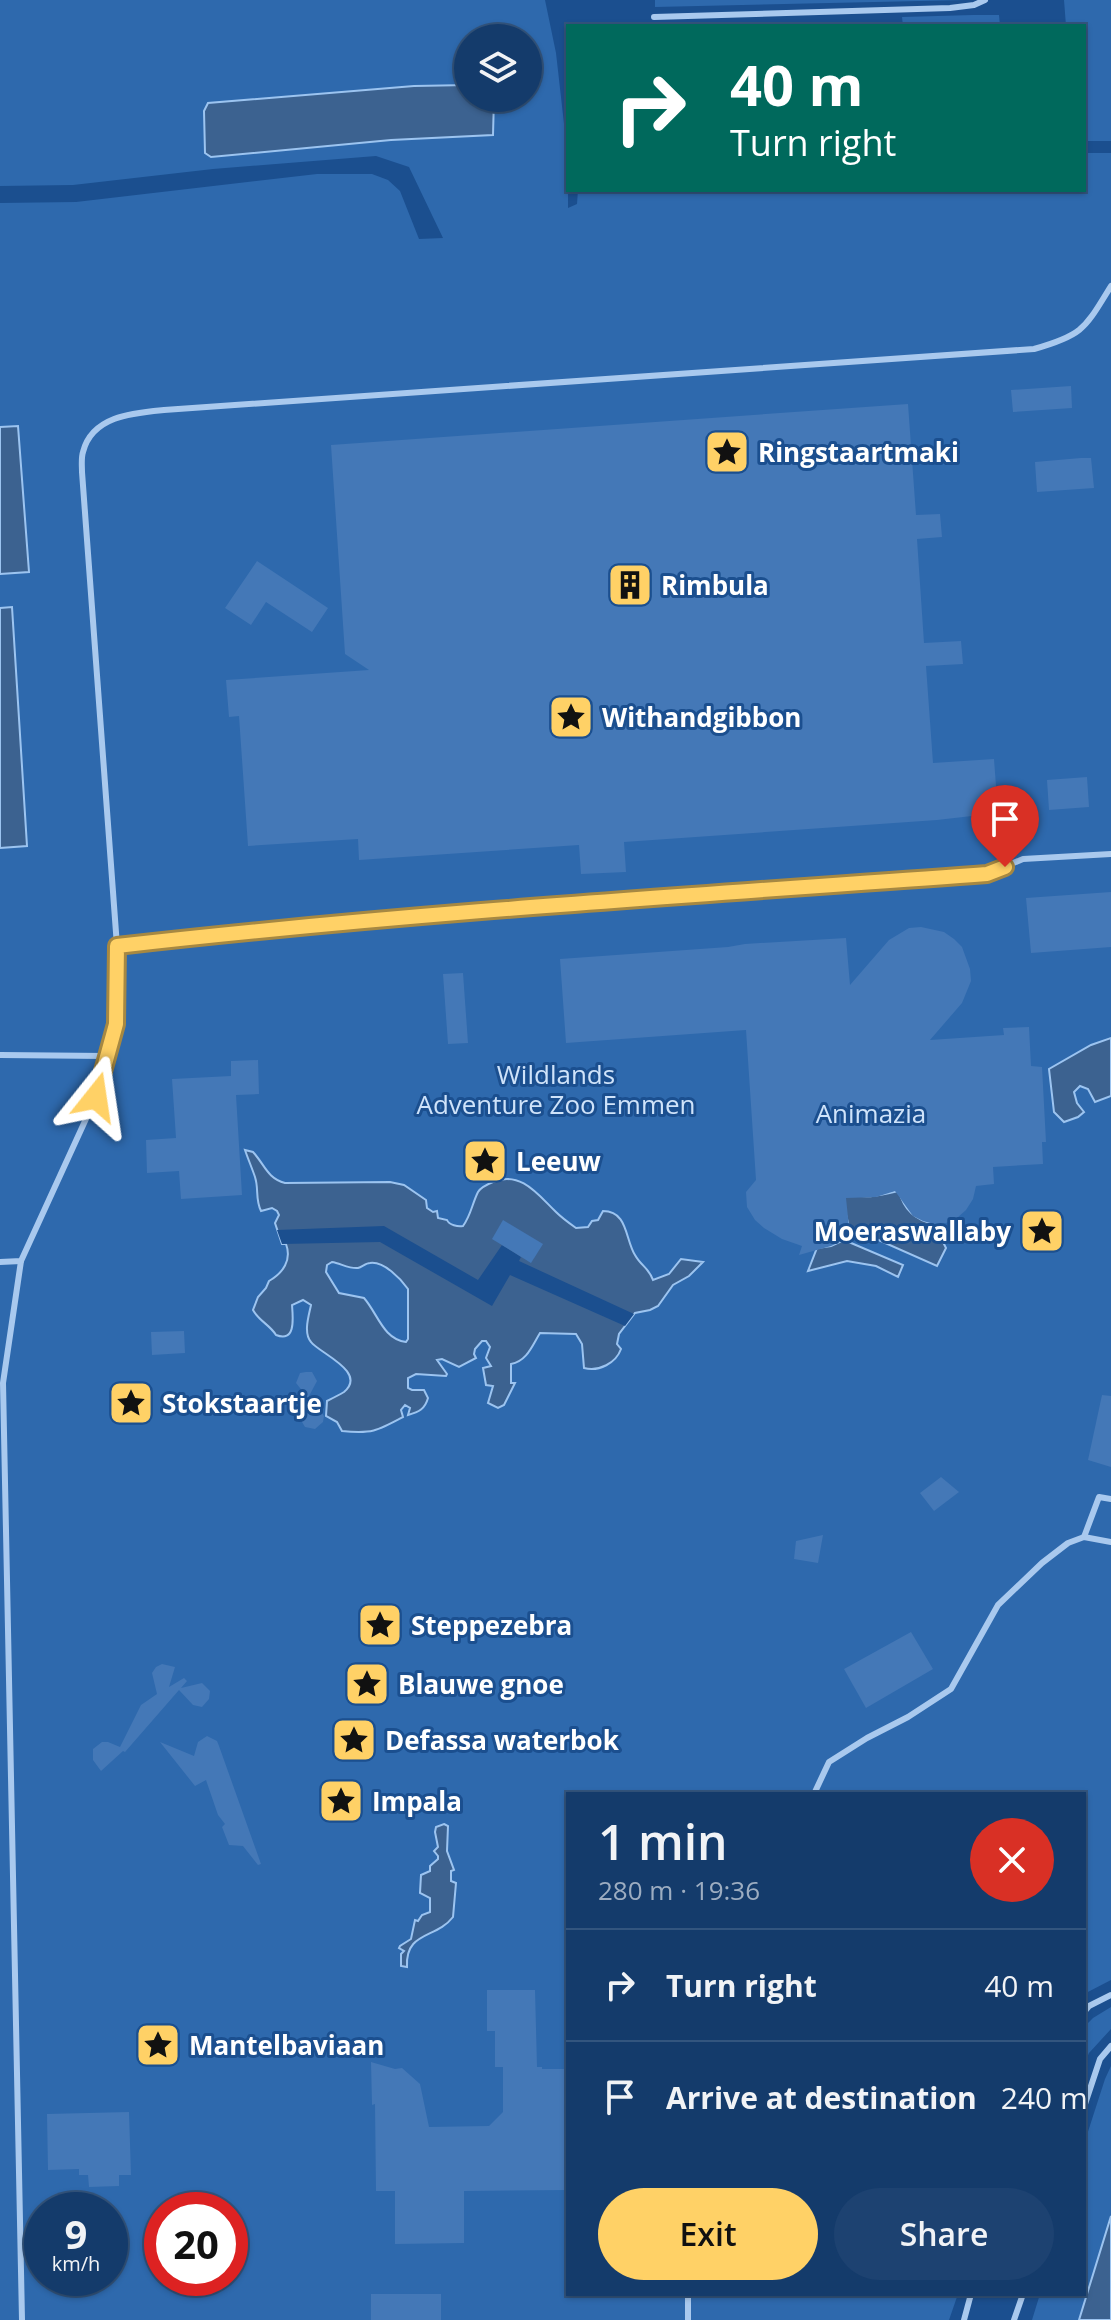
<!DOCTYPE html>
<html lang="en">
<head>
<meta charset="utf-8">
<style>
  body { margin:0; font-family:"Open Sans",sans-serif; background:#1d4271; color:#f1f3f6; height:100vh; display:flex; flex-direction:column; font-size:30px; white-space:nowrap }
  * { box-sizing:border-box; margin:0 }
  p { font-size:26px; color:#9dadc1 }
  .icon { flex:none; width:44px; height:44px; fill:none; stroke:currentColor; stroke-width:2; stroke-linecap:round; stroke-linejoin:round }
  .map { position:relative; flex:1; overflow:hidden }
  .side { position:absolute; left:566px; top:1792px; width:520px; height:504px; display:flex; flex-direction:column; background:#143b6b; border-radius:0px; box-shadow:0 2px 6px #0004,0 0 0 2px #33557e }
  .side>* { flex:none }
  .top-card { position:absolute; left:566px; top:24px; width:520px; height:168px; border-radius:0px; box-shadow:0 2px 6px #0004,0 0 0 2px #33557e; background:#00695c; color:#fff; overflow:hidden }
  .tools { position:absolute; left:454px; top:24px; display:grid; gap:16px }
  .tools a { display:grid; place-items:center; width:88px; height:88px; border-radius:50%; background:#143b6b; box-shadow:0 2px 6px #0004,0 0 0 2px #33557e; font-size:40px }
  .speed { position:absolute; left:24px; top:2192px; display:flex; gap:16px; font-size:40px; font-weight:700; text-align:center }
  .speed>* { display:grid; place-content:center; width:104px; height:104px; border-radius:50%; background:#143b6b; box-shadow:0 2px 6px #0004,0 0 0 2px #33557e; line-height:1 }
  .speed small { font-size:20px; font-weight:400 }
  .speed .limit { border:12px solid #d22; background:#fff; color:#111 }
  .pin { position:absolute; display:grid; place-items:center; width:68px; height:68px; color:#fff; margin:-82px -34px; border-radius:50% 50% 50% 0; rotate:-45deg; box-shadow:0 0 8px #0007 }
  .pin .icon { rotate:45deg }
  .me { position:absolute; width:88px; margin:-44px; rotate:15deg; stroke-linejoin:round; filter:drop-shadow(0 0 6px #0008) }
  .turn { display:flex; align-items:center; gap:28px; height:168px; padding:0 32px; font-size:36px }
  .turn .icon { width:104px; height:104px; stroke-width:2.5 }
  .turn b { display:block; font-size:56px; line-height:68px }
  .round { display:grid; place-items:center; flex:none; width:84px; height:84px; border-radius:42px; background:#1d4271 }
  .headline { display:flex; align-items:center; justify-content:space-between; height:136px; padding:0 32px }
  h1 { font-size:48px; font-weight:600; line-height:60px }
  .primary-button { display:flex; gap:16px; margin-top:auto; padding:16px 32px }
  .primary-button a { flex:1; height:92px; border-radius:48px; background:#ffd166; color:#111; font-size:32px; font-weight:600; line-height:92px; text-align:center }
  .primary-button a+a { background:#1d4271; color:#f1f3f6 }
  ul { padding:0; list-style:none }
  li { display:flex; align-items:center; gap:24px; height:112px; padding:0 32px; border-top:2px solid #33557e }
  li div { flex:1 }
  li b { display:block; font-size:30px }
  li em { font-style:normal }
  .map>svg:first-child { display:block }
</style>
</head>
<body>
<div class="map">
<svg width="1111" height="2320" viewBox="0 0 1111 2320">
  <rect width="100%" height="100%" fill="#1b4f8f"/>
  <g fill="#2e69ad" fill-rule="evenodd">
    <path d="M0,0H545L556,53L568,159V208L577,204L578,190H1084V153H1111V1980L1084,1994V1794H568V2294H958L949,2320H0V203L76,202L317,174H372L388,180L400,191L419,239L443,238L409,167L376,156L213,169L73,185L0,186ZM468,38H528V98H494L493,135L391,140L356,92L414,86L468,85ZM42,2210H110V2278H42ZM162,2210H230V2278H162Z"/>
    <path d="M655,0H965L655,7Z"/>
    <path d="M1064,0H1111V141H1084V26H1066Z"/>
    <path d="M973,15H999L1000,26H903L902,17Z"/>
    <path d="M1111,2007V2029L1089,2053L1084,2064V2027L1093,2018Z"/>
    <path d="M1111,2066V2216L1079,2320H1032L1040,2294H1084V2144L1105,2079Z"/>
  </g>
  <g fill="#3c6290" stroke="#9cc4f0" stroke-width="2" fill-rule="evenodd">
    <path d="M468,85V98H494L493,135L391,140L211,157L205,153L204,111L208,103L414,86Z"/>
    <path d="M18,426L29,572L0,574V427Z"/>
    <path d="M12,607L27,846L0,848V608Z"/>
    <path d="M1111,1038V1096L1095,1102L1088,1089L1080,1086L1074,1092L1077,1103L1084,1112L1078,1117L1064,1122L1054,1112L1049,1069L1091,1045Z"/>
    <path d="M245,1150L253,1152C265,1165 267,1178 285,1183L390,1182L404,1185L426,1200L427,1208L433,1212L437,1211L438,1218L447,1220C449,1225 458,1227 463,1226C471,1215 472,1204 478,1192C481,1187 488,1184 493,1182C521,1170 539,1196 556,1212C562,1218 569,1223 576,1228L588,1227L592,1221L598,1220L603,1211C628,1211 625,1239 635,1255C641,1266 649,1268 653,1280L669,1274L681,1259L703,1262L689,1276L673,1285L658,1306L650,1310L635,1313L619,1334L617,1344L621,1349C616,1363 599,1372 584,1368L582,1344L576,1334L540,1333C532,1346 527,1361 511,1364V1383H515L504,1405L498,1408L488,1403L493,1386L486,1385L483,1368L491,1366L486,1358L490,1347L486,1341H482L475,1349L474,1354L476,1358L459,1367L442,1359L437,1360L447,1374L446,1376L416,1374L408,1378V1388L412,1390H424L428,1398C425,1409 419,1412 408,1415L410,1408L405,1405L401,1410L403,1417C377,1431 372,1434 342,1431L337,1422L326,1416L327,1401C333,1398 339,1395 344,1392C368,1372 319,1353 311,1342C303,1333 309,1315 311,1305L303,1300L292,1305C293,1318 296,1343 276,1335C270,1325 259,1321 253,1310L258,1297L266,1288L269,1281C283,1273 292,1260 286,1244H282L275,1223L279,1215L277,1211L272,1208L261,1211C255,1199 259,1189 255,1177C252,1168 248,1159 245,1150ZM332,1262C340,1263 349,1269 358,1268C362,1267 366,1263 370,1263C384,1261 401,1279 408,1289V1339L406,1342C383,1339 378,1314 364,1298L339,1293L326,1272L327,1265Z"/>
    <path d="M840,1191C866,1200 874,1196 899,1191C904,1210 915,1220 934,1224L946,1248L937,1266L849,1227Z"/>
    <path d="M844,1240L903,1265L898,1277L876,1266L847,1261L808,1271L817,1248L831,1246Z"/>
    <path d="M444,1824L448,1826L447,1851L454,1870L451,1871V1881L456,1883L453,1917C436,1939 405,1931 407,1967L401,1966V1954L404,1951L399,1948L400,1946L411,1939L415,1920L418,1921L422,1915L430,1912V1898L420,1893L421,1875L430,1871V1866L438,1859V1856L434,1851L438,1847L435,1832L436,1827Z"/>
    <path d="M1111,2216V2320H1079Z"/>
  </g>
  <path fill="#1b4f8f" d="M384,1226L478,1280L502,1245L521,1257L519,1261L634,1314L625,1326L510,1275L492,1306L380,1242L282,1244L277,1230Z"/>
  <g fill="#4478b7">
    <path d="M1071,386L1072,408L1013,412L1011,390Z"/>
    <path d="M908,404L916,515L940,514L942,537L917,539L924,643L961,641L963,664L926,666L933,763L994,759L998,813L937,820L624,842L626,872L581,874L579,845L359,860L358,839L248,846L239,716L229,717L226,680L369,670L345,654L331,445Z"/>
    <path d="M1081,458H1091L1094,488L1037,492L1035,462Z"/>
    <path d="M257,561L328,608L312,632L266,602L251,625L225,608Z"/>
    <path d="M1087,777L1089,807L1049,810L1047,780Z"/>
    <path d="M1111,892V947L1031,953L1026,898Z"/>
    <path d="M921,927L944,932L954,939L962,947L970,969L971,981L962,1003L930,1040L1004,1035L1003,1028L1029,1027L1031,1066L1042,1067L1046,1142H1042L1043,1164L993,1167L994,1184L976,1186L973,1199L966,1210L957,1218L946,1223L934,1224L923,1221L913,1216L895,1191L876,1197L846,1198L849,1227L844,1240L831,1246L799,1255L802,1246L782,1239L764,1228L755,1220L747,1207L746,1192L756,1180L746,1030L566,1043L560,959L728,947L745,944L846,938L850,985L889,940L909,928Z"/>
    <path d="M463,973L468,1043L448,1044L443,974Z"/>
    <path d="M258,1060L259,1094L236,1095L242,1195L181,1199L179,1171L147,1173L146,1140L176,1138L172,1079L231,1076V1061Z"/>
    <path d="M503,1220L543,1244L531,1263L492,1239Z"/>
    <path d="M184,1331L185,1353L152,1355L151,1332Z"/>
    <path d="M306,1372H312L317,1381L308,1398L296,1383L300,1373Z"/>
    <path d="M1102,1395L1111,1396V1467L1088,1460Z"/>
    <path d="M308,1401L320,1410L324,1416L323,1422L315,1429L305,1427L302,1422V1414Z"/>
    <path d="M941,1477L959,1492L934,1511L920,1493Z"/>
    <path d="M823,1535L818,1563L794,1559L796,1541Z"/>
    <path d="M911,1632L933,1669L866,1708L844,1669Z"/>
    <path d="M162,1664L175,1667L169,1687L184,1678L187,1681L181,1688L202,1683L210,1691L209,1699L202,1707L193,1705L179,1690L125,1752L123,1751L101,1771L93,1760V1749L102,1742H108L120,1747L141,1705L157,1694L152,1673L156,1667Z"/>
    <path d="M207,1736L217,1741L219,1746L261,1864L258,1865L243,1846L229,1845L222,1827L225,1824L218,1815L206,1780L195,1786L160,1742L194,1756L198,1742Z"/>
    <path d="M487,1990H535L537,2067H542V2069H568V2190L464,2191V2243L395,2244V2191H376L375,2104L372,2105L371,2062L395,2069L402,2068L420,2084L429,2127L489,2126L503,2112V2067H495V2031H487Z"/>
    <path d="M129,2112L131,2175H119V2186L89,2187L88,2175H79V2169L48,2170L47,2114Z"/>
    <rect x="371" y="2294" width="70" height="26"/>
  </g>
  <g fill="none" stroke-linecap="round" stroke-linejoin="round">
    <g stroke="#a9c9ee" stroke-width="6">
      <path d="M654,17L950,8L974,5L985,0"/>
      <path d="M117,946L82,472C82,466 81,458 83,452C92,416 133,413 164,410L1034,349C1084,335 1085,328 1111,286"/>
      <path d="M0,1055L106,1056L116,1024L117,946C406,913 697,895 987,874L1023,859L1111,854"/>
      <path d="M21,1261L3,1383L22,2320"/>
      <path d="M0,1262L21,1261L96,1097L106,1056"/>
      <path d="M1084,1537L1099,1497L1111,1499"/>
      <path d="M814,1794L829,1762L867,1738L908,1717L951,1689L998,1605L1042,1563L1068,1543L1084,1537L1111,1542"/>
      <path d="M1084,2012L1089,2006L1111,1995"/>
      <path d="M1084,2107L1100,2059L1111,2046"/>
      <path d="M688,2320V2294"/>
      <path d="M964,2320L971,2294"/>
      <path d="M1014,2320L1023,2294"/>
    </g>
  </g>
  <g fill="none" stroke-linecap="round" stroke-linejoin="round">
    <g stroke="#a68842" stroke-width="20">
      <path id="route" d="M96,1097L116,1024L117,946C406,913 697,895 987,874L1005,867"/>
    </g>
    <use href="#route" stroke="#ffd166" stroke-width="14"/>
  </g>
  <defs>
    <g id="sight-square" transform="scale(2.3)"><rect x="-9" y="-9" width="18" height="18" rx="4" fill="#ffd166" stroke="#1b4f8f"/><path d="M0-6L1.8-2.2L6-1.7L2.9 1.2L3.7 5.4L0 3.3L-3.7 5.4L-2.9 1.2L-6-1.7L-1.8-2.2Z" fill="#111"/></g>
    <g id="building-square" transform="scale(2.3)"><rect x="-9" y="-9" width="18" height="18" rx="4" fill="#ffd166" stroke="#1b4f8f"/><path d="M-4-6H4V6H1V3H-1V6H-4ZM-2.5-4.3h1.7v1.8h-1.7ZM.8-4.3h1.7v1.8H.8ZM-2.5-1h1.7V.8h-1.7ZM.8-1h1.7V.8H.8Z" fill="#111"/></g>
  </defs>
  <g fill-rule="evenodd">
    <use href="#sight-square" x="727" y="452"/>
    <use href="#building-square" x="630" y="585"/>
    <use href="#sight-square" x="571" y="717"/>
    <use href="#sight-square" x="485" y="1161"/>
    <use href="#sight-square" x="1042" y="1231"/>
    <use href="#sight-square" x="131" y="1403"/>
    <use href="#sight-square" x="380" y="1625"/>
    <use href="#sight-square" x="367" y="1684"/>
    <use href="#sight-square" x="354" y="1740"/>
    <use href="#sight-square" x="341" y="1801"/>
    <use href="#sight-square" x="158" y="2045"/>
  </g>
  <g text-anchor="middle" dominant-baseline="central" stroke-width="6" stroke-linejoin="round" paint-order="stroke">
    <g font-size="26" font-weight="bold" fill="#fff" stroke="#1b4f8f" text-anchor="start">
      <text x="758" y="452">Ringstaartmaki</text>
      <text x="661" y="585">Rimbula</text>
      <text x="602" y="717">Withandgibbon</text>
      <text x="516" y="1161">Leeuw</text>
      <text x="1011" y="1231" text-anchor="end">Moeraswallaby</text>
      <text x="162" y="1403">Stokstaartje</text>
      <text x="411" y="1625">Steppezebra</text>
      <text x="398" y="1684">Blauwe gnoe</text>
      <text x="385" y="1740">Defassa waterbok</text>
      <text x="372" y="1801">Impala</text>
      <text x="189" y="2045">Mantelbaviaan</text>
    </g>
    <g font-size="26" fill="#cfe3fa" stroke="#1b4f8f">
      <text x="556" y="1074">Wildlands<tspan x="556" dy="30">Adventure Zoo Emmen</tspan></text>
      <text x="871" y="1113">Animazia</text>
    </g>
  </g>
</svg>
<div class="tools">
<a><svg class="icon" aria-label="layers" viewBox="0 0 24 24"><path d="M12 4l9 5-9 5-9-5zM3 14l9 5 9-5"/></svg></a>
</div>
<div class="speed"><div>9<small>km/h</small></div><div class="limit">20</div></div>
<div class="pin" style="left:1005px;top:867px;background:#d93025"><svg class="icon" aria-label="arrive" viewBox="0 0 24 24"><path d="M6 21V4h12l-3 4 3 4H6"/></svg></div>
<svg class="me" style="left:96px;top:1097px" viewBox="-20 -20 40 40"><path d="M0-17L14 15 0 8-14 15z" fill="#ffd166" stroke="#fff" stroke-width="4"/></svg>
<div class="top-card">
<div class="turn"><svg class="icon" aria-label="right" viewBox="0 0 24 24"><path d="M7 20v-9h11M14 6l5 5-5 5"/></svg><div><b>40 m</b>Turn right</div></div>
</div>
<section class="side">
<div class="headline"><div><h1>1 min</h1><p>280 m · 19:36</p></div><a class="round" style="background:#d93025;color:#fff"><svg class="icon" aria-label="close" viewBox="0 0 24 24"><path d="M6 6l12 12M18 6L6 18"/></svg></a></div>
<ul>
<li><svg class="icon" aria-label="right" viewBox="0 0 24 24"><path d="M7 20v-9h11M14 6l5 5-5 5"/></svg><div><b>Turn right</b></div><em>40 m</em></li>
<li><svg class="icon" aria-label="arrive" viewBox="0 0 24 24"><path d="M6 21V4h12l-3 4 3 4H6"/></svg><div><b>Arrive at destination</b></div><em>240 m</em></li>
</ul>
<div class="primary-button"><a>Exit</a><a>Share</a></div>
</section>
</div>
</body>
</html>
